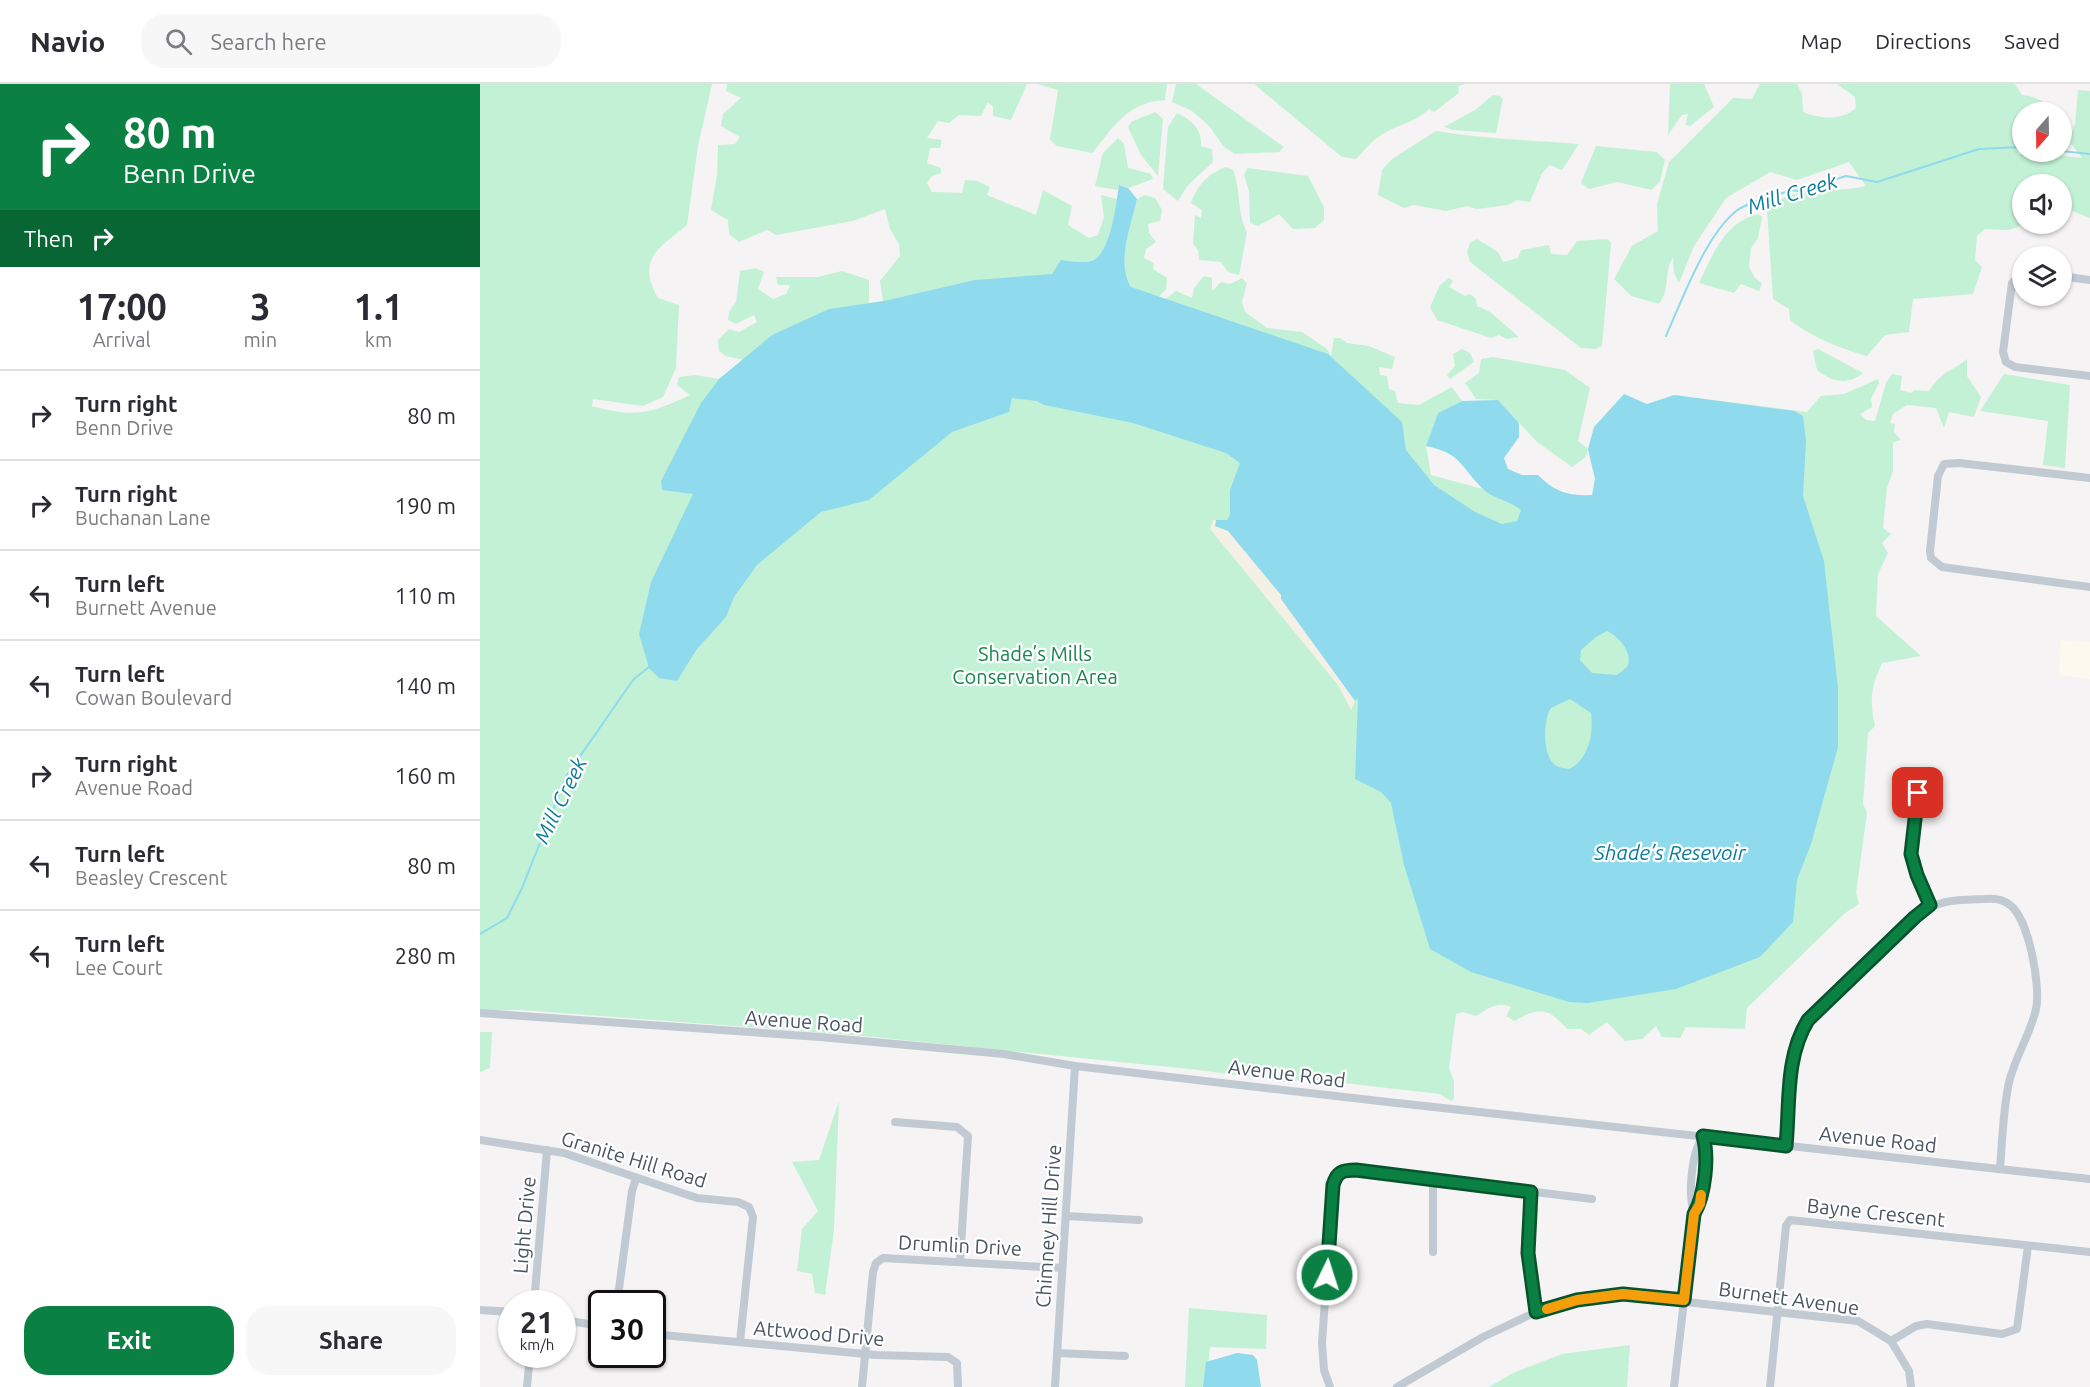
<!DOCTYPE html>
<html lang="en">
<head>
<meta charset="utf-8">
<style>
  body { margin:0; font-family:Ubuntu,sans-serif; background:#f7f7f7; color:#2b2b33; height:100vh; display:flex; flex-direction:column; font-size:22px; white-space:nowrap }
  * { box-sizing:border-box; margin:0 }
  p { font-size:20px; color:#7c7c81 }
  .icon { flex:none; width:33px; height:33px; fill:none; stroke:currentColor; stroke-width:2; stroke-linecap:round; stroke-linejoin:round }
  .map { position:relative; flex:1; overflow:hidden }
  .sheet { display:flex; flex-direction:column; background:#fff; width:480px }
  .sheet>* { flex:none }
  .top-card { background:#0b8043; color:#fff; overflow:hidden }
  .needle { width:39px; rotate:200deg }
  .controls { position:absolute; left:1532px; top:18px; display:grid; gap:12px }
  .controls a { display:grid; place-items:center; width:60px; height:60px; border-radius:50%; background:#fff; box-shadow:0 2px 4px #0004; font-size:30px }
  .speed { position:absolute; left:18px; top:1206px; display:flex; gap:12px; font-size:30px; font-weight:700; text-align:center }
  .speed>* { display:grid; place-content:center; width:78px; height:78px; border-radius:50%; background:#fff; box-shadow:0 2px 4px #0004; line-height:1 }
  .speed small { font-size:15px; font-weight:400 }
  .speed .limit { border:3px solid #111; border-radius:9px; background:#fff; color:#111 }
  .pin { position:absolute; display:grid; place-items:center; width:51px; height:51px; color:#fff; margin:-26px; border-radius:12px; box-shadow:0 3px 9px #0006 }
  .me { position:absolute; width:66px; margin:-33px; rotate:4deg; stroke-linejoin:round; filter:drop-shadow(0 0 4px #0008) }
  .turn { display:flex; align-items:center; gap:21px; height:126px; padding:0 24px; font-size:27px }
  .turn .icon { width:78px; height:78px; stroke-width:2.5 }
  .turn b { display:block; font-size:42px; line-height:51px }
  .then { display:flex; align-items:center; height:57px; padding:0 24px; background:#0003; gap:12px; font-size:22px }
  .eta { display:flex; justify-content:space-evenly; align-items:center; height:102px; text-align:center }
  .eta b { font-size:36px; font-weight:600; line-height:42px }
  .button { display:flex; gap:12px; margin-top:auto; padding:12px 24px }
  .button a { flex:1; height:69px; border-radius:24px; background:#0b8043; color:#fff; font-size:24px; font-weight:600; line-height:69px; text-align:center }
  .button a+a { background:#f7f7f7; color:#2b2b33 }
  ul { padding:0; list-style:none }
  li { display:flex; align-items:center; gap:18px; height:90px; padding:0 24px; border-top:2px solid #e1e1e2 }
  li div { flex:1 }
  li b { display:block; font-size:22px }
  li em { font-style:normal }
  header { display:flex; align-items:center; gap:36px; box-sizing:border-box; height:84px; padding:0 30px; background:#fff; border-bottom:2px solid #e1e1e2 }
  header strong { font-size:28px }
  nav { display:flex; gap:33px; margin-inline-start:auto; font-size:21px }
  .search { width:420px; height:54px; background:#f7f7f7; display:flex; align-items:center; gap:15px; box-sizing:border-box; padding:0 21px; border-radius:24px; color:#7c7c81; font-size:22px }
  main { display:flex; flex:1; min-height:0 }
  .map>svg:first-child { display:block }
</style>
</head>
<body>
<header>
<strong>Navio</strong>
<div class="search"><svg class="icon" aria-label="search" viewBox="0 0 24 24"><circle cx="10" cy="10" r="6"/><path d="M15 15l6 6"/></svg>Search here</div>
<nav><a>Map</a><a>Directions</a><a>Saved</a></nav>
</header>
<main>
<section class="sheet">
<div class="top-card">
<div class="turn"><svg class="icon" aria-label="right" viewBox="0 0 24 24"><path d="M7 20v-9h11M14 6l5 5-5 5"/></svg><div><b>80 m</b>Benn Drive</div></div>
<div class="then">Then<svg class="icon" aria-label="right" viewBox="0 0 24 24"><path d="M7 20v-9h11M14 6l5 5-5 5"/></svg></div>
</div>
<div class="eta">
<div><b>17:00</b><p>Arrival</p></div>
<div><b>3</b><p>min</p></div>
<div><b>1.1</b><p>km</p></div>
</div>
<ul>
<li><svg class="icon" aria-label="right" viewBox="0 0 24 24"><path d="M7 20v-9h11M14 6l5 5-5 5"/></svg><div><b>Turn right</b><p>Benn Drive</p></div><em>80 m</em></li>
<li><svg class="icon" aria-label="right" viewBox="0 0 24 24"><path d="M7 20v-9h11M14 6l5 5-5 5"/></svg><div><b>Turn right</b><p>Buchanan Lane</p></div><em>190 m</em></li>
<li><svg class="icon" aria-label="left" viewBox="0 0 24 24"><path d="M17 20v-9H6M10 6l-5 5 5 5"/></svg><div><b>Turn left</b><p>Burnett Avenue</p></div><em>110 m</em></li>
<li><svg class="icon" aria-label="left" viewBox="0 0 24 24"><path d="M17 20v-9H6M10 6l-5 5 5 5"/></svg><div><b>Turn left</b><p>Cowan Boulevard</p></div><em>140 m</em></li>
<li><svg class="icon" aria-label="right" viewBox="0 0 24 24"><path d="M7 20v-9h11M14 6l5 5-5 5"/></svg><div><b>Turn right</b><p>Avenue Road</p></div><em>160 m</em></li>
<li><svg class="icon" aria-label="left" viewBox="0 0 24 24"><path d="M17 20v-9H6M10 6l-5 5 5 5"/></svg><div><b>Turn left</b><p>Beasley Crescent</p></div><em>80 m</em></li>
<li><svg class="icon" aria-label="left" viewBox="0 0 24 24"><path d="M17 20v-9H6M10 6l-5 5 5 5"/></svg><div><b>Turn left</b><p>Lee Court</p></div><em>280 m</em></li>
</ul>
<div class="button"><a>Exit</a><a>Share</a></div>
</section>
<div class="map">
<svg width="1610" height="1303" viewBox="0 0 1610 1303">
  <rect width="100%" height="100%" fill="#f5f3f3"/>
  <path fill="#fdf9ef" d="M1581,556L1610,558V595L1579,591Z"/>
  <g fill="#c3f1d5">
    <path d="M0,0H232L218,62L207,141C179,164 156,175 178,214L199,221L196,284L183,313L163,322L113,315L112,322C155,334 170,330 210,311L197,301L199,293L215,291L239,295L264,276L246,272L239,267L238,256L249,245L259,248L277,238L274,231L256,240L248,236L249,228L256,218L260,187L276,184L284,188L278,205L293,215L306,210L310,201H298L296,193H338L362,187L389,196V219L403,217L400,197L420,172L419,160L410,145L405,125L373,137L296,151L287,146L259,158L249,150L248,136L231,126L237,91L238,61L255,60L260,53L241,42L243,30L261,14L246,7L247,0H547L531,36L513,32V23L508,18L501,32L479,31L469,39L458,37L447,54L462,56L460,64H450L447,79L461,84V89L452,92L447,99L452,108L482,109L485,96L497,97L510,103L507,111L556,131L563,106L592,122L588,141L609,154L618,151L624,133L621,111L637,115C634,131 629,168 614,176C606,180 590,177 581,176L651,202C636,177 651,142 657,115L665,111L675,114L682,126L680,137L668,140L669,149L676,158L666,165L664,174L674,179L673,185L687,194L686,205L678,214L684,216L696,207L712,214L714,204L724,192L732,194V207L741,198L750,200L762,194L767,199L762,218L765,228L787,244L822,248L847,265L851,272L854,254H860L867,259L889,262L915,273L912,285L899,283L900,291L907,292L909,305L915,307L918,319L939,321L972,303L982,317L958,329L946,362L951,391L1097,430L1194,311L1327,328L1341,312L1364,310L1398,295L1399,299L1391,315L1392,323L1380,330L1386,336L1395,337L1406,299L1412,290L1422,292L1420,306L1431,309L1435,306L1449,307C1461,288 1471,288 1487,275V292L1501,313L1494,333L1469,328L1464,344L1456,324L1427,321L1413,330L1410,339L1415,340L1414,348L1421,356L1413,358V387L1407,404L1403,444L1411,450L1402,459L1408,469L1398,490L1396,532L1441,572L1402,579C1391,604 1389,615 1395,642L1388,649L1383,720L1387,729L1376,809L1379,820L1365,829L1267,924L1265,945L1206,943L1200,954L1182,953L1176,942L1162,955L1145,957L1127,938L1109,951L1101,945H1087C1069,924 1059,922 1035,937L1026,932L1031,923C1017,917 1009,924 996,932L983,928L976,930L969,984L974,997V1015L971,1017L960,1010L829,995L805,998L719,986L374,951L41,926H0Z"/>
    <path d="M557,0H687L685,16C647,18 634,43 612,69L577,62L570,56L578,6Z"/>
    <path d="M696,0H716L804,63L799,68L755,70L744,63L729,42L712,27L692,18Z"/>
    <path d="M774,0H985L978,2L979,9L954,28L949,25C937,37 923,39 908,47C894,54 886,64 876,75L862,73Z"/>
    <path d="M1190,0H1224L1234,23L1210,42L1205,41L1208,30L1202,31L1188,51Z"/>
    <path d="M1280,0H1317L1322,10L1323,28C1339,35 1362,37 1376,24L1375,13L1357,0H1535L1542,11C1557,13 1565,17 1574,28H1542V58L1537,62L1538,70L1552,68L1602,74L1589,57L1595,40L1598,6L1610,7V134L1585,124L1581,125V100H1542V140H1546L1529,146L1505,145L1497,152L1495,176L1502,183L1493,210L1433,215L1429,248L1405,251L1387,272C1359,264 1333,254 1310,236L1309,225L1293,215L1287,126C1310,100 1355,110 1386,102L1369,78L1317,96L1290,88L1246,114L1214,162L1199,199L1194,189L1193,173C1183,189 1191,205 1179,220L1151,212L1134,195L1152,162L1178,147L1177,120L1189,78L1253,14L1272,15Z"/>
    <path d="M1013,11L1020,12L1023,15L1016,49L973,46L964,43L995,26Z"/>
    <path d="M675,28L683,35L678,92L661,71L648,43L651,38Z"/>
    <path d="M697,29C711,36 722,44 721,62L732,65L733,78L708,101L698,117L683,105L688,43Z"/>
    <path d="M956,47C1003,55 1051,56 1099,60L1082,86L1070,81L1062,89L1050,118L1037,116L1028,121L997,125L987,122L966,127L934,121L924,124L898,111L902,86L912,75Z"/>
    <path d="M638,54L644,60L648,84L671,90L673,95L648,104L640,101L638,106L615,102L623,69Z"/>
    <path d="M1116,62L1177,68L1185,76L1180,97L1172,106L1137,98L1109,105L1101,99Z"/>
    <path d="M746,83L753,86C761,106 757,130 767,148L759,191L748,188L741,178L719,176L718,166L713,160L715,131L721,134L722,126L711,119C718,101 727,90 746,83Z"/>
    <path d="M767,84L828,92L844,123V136L835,144L813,145L799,130L778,142L770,139L769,107L764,91Z"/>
    <path d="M1278,130L1282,133L1278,154L1271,164L1269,183L1275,194L1282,199L1279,207L1261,200L1254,209L1219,199C1233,170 1245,138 1278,130Z"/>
    <path d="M997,155L1018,168L1023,178L1038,174L1041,166L1069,161L1071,170L1087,171L1097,157L1127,155L1131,159L1122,262L1115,265L1101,264L990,178L987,168L990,159Z"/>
    <path d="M969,194L973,197L969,203L985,212L990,210L996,215L997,222L1010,228L1039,253L1027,255L1019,251L1011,254L957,236L950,223L960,201Z"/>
    <path d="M982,265L990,269L994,278L970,295L967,291L975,282L973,270Z"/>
    <path d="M1338,265L1383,289C1366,302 1353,298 1337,286L1333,267Z"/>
    <path d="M1013,273L1085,286L1110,304L1098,357L1108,365L1106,373L1092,383L1056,357L1018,316L996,315L985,299L999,289L1001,275Z"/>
    <path d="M1524,290L1590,301L1585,384L1563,381L1568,337L1500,327Z"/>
    <path d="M0,948H12L10,984L0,988Z"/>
    <path d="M359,1017L354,1146L345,1211L335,1209L332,1190L317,1187L322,1145L338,1127L312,1078L339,1076Z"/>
    <path d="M709,1224L787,1231L786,1265L730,1263L726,1303H705Z"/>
    <path d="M1150,1261L1147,1303H1009L1033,1289L1082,1270Z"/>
  </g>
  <path fill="#f5f0e5" d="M733,436L754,437L877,611L871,626L858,601L730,445Z"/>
  <g fill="#90daee" fill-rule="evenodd">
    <path d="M639,101L648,104L657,115C651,143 636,177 651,203L848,270L922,338L926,366L954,401L995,428L1022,440L1037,437L1041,426C1030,417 1011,413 1004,406C980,383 983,370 946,362L958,329L982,317L1018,316L1039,339V353L1024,374L1028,385L1042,391H1058C1075,408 1088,412 1112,411L1115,395L1108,365L1114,343L1144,310L1167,320L1194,311L1314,327L1323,332L1326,357L1323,412L1344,477L1358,604V663L1331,760L1317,796L1313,838L1280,873L1196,905L1108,919L1089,918L991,888L950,865L924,781L911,719L901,708L875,695L878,614L875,617L801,515V511L748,447L735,442L736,436H747L750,431V406L760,379L746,369L653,339L564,321L557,317L532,314L529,328L472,348L389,416L341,428L277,481L254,513L246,533L217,565L197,597L179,594L169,584L159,550L171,498L213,410L182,406L181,397L221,319L239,295L292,251L349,225L404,217L495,196L572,190L581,176C590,177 606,180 614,176C631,166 636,120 639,101ZM1127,547C1139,552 1154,570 1147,583L1137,591L1112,589L1100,576L1101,566L1116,553ZM1090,615L1111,629C1114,648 1109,676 1089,685C1084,684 1079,684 1075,681C1062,671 1063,636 1071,624Z"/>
    <path d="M757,1269L773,1271L777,1276L781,1303H723L726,1278Z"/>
  </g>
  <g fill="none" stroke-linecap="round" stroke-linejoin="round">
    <g stroke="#90daee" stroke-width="2">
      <path d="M1581,67L1610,70"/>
      <path d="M1186,252C1202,216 1225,153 1255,128C1266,118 1297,112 1311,106L1318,107L1366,92L1397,98L1499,65L1542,63"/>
      <path d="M0,850L27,834L42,804L87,691L153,596L170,582"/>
    </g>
    <g stroke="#c1cad2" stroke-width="8">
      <path d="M1542,189L1532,199L1523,268L1526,278L1535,283L1610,292"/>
      <path d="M1581,192L1610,196"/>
      <path d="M1610,394L1479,379L1464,380L1458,392L1450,467L1451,474L1462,483L1610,503"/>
      <path d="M1444,694C1433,719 1426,756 1434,782C1437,796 1444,808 1450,821"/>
      <path d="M0,929L340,953L524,970L595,982L908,1018L1610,1095"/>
      <path d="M415,1038L477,1043L488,1052L480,1177"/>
      <path d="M0,1056L84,1069L217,1114L258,1118L269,1123L273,1133L260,1258"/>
      <path d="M1306,1062C1311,1020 1305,973 1328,936L1435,833C1459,815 1475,816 1504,815C1513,814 1523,815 1530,821C1549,835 1561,903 1556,925C1550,952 1533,976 1528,1003C1523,1030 1522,1058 1520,1085"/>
      <path d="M1051,1108L1048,1169L1056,1228"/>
      <path d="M1214,1130C1226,1111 1229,1073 1223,1052"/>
      <path d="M586,1132L659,1136"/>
      <path d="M953,1168V1096"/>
      <path d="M54,1220L67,1066"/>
      <path d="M137,1220L152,1107L156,1095"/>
      <path d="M0,1226L32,1228"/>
      <path d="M82,1236L122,1242"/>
      <path d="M172,1250L396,1271L468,1273L477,1279L478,1303"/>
      <path d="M1411,1257L1436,1242L1447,1240L1522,1250L1537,1245L1548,1162"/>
      <path d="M577,1269L645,1272"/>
      <path d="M47,1303L50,1270"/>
      <path d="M382,1303L393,1188L396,1179L403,1174L582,1184"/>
      <path d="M575,1303L595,982"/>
      <path d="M850,1303L844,1286L842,1259L853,1101C857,1088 862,1086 876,1086L1112,1115"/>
      <path d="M917,1303L1003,1253L1056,1228L1097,1216L1143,1211L1378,1237L1411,1257L1429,1287L1431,1303"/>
      <path d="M1194,1303L1214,1130C1208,1109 1211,1070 1223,1052"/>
      <path d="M1290,1303L1306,1142L1310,1136L1610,1168"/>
    </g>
  </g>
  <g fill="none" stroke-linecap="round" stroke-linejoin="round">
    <g stroke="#07532c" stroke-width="15">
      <path id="route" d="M847,1191L853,1101C857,1088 862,1086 876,1086L1051,1108L1048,1169L1056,1228L1097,1216L1143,1210L1204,1216L1214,1130C1225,1111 1229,1073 1223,1052L1306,1062C1310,1020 1305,973 1328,936L1435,833L1450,821L1437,791L1431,770L1438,709"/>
    </g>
    <use href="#route" stroke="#0b8043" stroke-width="10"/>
    <path stroke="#f59e0b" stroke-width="10" d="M1067,1225L1097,1216L1143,1210L1204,1216L1214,1130L1220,1120L1221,1111"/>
  </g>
  <g text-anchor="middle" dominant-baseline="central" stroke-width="4.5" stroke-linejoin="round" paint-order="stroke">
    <g font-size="20" fill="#17864f" stroke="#fff">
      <text x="555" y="569">Shade’s Mills<tspan x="555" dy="23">Conservation Area</tspan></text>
    </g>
    <g font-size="20" fill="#4a5661" stroke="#fff">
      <text transform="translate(324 937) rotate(4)">Avenue Road</text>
      <text transform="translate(807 989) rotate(7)">Avenue Road</text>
      <text transform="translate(1398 1055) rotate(6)">Avenue Road</text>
      <text transform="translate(154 1075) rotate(17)">Granite Hill Road</text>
      <text transform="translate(1396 1128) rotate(6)">Bayne Crescent</text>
      <text transform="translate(44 1141) rotate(-85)">Light Drive</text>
      <text transform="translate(568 1142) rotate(-86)">Chimney Hill Drive</text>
      <text transform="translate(480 1161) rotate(3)">Drumlin Drive</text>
      <text transform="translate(1309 1214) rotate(8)">Burnett Avenue</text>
      <text transform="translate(339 1249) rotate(5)">Attwood Drive</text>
    </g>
    <g font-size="21" font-style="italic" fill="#0c7c9b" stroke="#fff">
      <text transform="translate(1312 109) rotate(-17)">Mill Creek</text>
      <text transform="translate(80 716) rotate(-64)">Mill Creek</text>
      <text x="1190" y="768">Shade’s Resevoir</text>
    </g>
  </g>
</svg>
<div class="controls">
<a><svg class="needle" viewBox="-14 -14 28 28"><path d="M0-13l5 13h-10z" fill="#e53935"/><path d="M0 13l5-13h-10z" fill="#7c7c81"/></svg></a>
<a><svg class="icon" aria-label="sound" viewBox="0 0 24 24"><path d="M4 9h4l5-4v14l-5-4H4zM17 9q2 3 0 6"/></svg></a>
<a><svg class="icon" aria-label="layers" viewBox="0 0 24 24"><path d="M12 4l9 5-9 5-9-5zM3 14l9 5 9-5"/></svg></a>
</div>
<div class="speed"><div>21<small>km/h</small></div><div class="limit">30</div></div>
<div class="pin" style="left:1438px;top:709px;background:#d93025"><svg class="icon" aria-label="arrive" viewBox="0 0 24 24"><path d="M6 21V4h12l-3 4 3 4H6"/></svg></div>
<svg class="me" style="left:847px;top:1191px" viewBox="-20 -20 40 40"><circle r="17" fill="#0b8043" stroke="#fff" stroke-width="3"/><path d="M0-11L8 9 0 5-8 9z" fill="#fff"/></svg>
</div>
</main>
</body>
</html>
